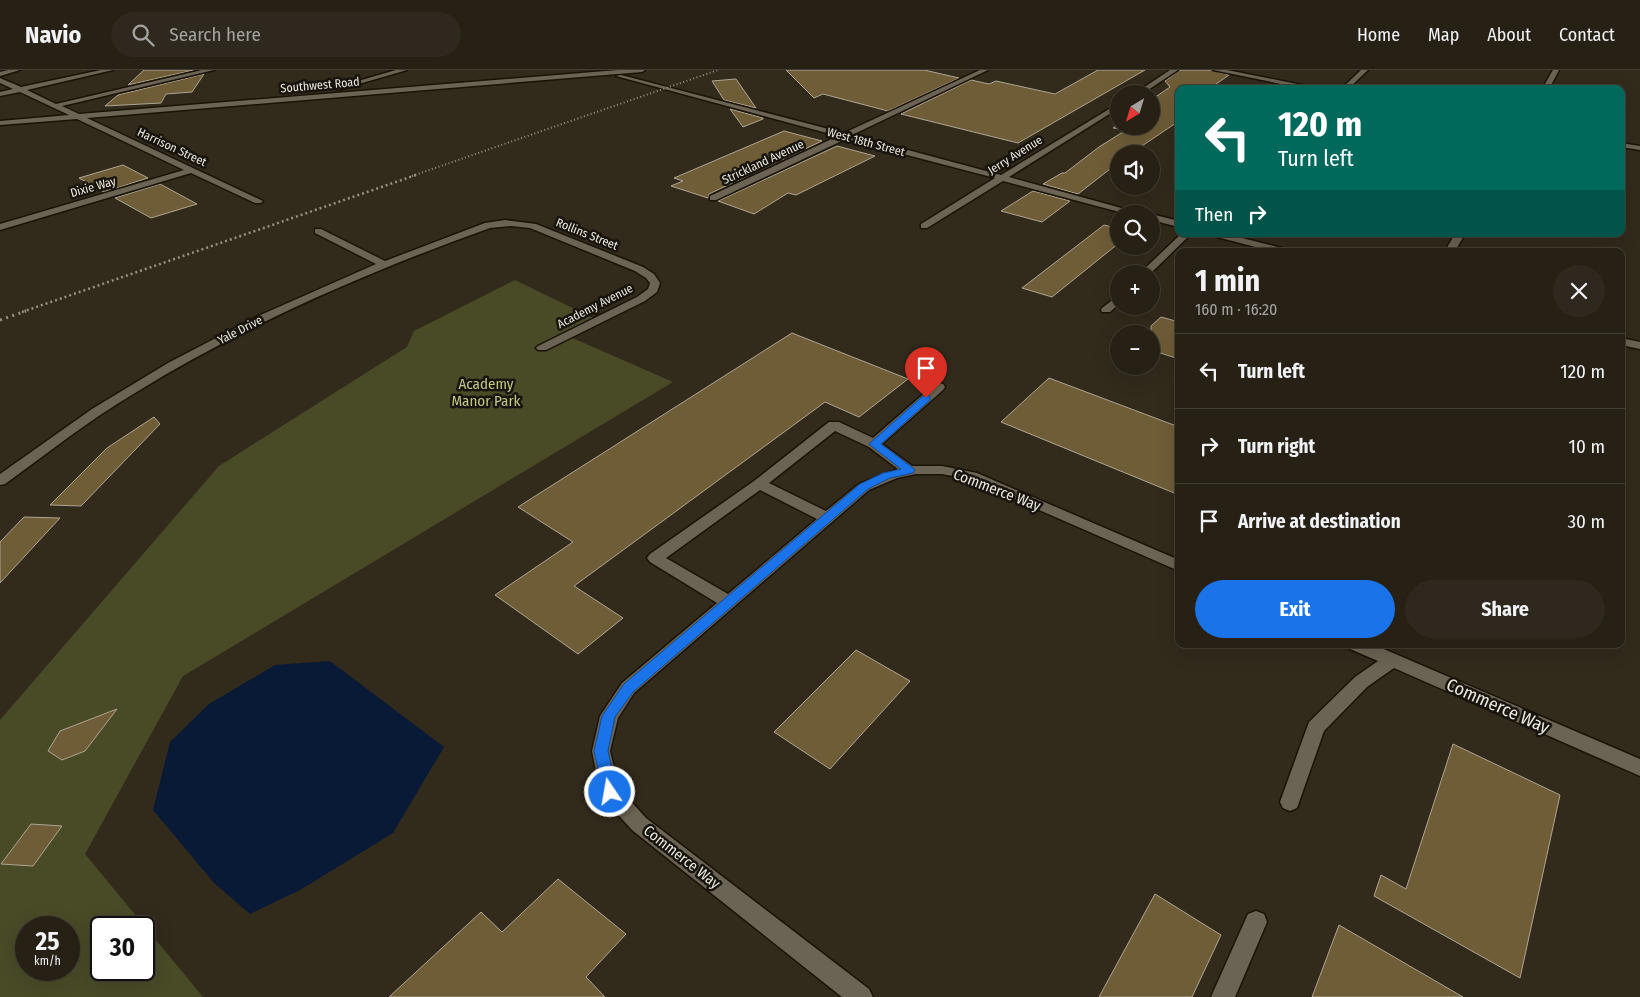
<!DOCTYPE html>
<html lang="en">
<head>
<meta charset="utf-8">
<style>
  body { margin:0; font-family:"Fira Sans Condensed",sans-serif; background:#2e281e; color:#f1f3f6; height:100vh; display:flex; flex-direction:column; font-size:19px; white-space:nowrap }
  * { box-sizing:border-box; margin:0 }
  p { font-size:16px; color:#a4a3a0 }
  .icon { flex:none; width:28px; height:28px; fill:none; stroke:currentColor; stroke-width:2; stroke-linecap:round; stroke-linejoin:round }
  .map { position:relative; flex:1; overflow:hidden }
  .drawer { position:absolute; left:1175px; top:178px; width:450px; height:400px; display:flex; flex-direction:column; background:#262015; border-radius:10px; box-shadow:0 5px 20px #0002,0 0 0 1px #423e34 }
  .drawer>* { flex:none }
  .guide { position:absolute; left:1175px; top:15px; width:450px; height:152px; border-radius:10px; box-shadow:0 5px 20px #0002,0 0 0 1px #423e34; background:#00695c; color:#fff; overflow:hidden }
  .needle { width:32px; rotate:218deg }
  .controls { position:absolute; left:1110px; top:15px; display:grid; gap:10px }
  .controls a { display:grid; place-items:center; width:50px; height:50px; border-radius:50%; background:#262015; box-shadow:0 5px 20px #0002,0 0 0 1px #423e34; font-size:25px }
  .speed { position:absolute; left:15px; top:846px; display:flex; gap:10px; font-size:25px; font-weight:700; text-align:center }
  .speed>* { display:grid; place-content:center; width:65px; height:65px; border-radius:50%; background:#262015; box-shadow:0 5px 20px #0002,0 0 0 1px #423e34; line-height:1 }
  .speed small { font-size:12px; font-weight:400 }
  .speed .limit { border:2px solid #111; border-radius:8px; background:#fff; color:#111 }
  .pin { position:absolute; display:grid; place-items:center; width:42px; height:42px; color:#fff; margin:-51px -21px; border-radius:50% 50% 50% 0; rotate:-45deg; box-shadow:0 0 5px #0007 }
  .pin .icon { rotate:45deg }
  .me { position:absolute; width:55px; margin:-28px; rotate:348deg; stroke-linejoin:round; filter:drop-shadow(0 0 4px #0008) }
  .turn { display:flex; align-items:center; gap:18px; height:105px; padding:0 20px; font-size:22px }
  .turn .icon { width:65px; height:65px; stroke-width:2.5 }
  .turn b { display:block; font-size:35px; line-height:42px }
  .then { display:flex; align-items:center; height:48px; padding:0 20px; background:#0003; gap:10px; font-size:19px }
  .round { display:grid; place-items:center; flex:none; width:52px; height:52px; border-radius:26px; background:#2e281e }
  .headline { display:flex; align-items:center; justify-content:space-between; height:85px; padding:0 20px }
  h1 { font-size:30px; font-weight:700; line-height:38px }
  .button { display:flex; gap:10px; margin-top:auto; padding:10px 20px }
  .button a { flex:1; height:58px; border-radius:30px; background:#1a73e8; color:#fff; font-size:20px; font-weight:700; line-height:58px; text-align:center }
  .button a+a { background:#2e281e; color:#f1f3f6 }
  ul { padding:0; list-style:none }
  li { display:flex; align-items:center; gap:15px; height:75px; padding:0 20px; border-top:1px solid #423e34 }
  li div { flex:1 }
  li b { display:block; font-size:19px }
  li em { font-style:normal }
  header { display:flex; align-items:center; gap:30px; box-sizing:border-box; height:70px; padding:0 25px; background:#262015; border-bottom:1px solid #423e34 }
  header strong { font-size:24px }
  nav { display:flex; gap:28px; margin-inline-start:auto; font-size:18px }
  .search { width:350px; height:45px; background:#2e281e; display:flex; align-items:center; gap:12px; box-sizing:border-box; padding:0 18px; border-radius:28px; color:#a4a3a0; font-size:19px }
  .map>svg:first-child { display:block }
</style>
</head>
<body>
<header>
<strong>Navio</strong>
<div class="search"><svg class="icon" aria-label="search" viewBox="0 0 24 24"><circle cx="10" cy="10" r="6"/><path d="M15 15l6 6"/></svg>Search here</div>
<nav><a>Home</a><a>Map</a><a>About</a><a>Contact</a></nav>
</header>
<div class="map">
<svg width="1640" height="927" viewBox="0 0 1640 927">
  <rect width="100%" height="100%" fill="#322b1c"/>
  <path fill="#494b27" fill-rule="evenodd" d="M515,210L593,248L561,263L673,312L183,606L85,784L203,927H0V650L219,396L407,277L414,261ZM26,858H69V900H26ZM101,858H144V900H101Z"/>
  <path fill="#081a36" d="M330,591L444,677L393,763L300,820L250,844L214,813L153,740L170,672L209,634L275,595Z"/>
  <g fill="#6f5d37" stroke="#aea594">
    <path d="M144,0H194L128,15Z"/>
    <path d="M786,0H924L959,8L888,41L823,24L814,28Z"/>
    <path d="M1098,0H1145L1018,73L901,44L971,10L989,14L996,11L1055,24Z"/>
    <path d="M1180,0H1211L1229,5L1209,19H1179V51L1130,84H1119V92L1078,124L1043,114L1062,103H1065L1099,77L1126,60L1113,58L1119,54V56H1151V30L1170,17L1165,11Z"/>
    <path d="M204,4L192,22L166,24L161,33L105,36L118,25Z"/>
    <path d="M736,9L756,38L724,30L712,11Z"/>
    <path d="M730,39L763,48V49L743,57Z"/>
    <path d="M784,61L822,71L709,124L708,128L671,116L683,111L674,108Z"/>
    <path d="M837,76L875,86L796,125L788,123L754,144L718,131Z"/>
    <path d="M123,95L148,108L104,122L79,108Z"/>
    <path d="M160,114L197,134L151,148L115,128Z"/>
    <path d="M1033,121L1070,131L1042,152L1001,141Z"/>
    <path d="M1104,155L1119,159V173L1052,227L1022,218Z"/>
    <path d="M1161,247L1179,252V289L1151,280V256Z"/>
    <path d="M792,263L908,309L859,347L825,332L574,516L623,548L578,584L495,525L573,472L518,437Z"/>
    <path d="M1049,308L1179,357V425L1001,352Z"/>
    <path d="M154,347L160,354L81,436L50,435L107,378Z"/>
    <path d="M24,447L60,448L0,513V472Z"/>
    <path d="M856,580L910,611L830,699L774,662Z"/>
    <path d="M117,639L85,681L62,690L48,681L60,661Z"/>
    <path d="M1453,674L1560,725L1520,908L1374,826L1381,805L1406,819Z"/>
    <path d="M31,754L62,756L33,796L1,794Z"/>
    <path d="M558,809L626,864L586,907L605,927H389L481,842L502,862Z"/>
    <path d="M1155,824L1221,865L1192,927H1099Z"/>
    <path d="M1339,855L1463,927H1312Z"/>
  </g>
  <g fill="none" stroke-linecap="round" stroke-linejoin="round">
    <g stroke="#1a1306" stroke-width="3">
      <g id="minor">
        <path d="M8,0H20L0,6V2Z"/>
        <path d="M101,0H113L27,20L56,34L202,0H214L62,36L79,44L618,0H645L642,2L87,48L263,131L261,133H255L191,103L0,160V154L184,100L77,49L0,55V51L69,45L20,22L0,26V22L13,19L0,13V8L21,17Z"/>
        <path d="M396,0H407L338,20L334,18Z"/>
        <path d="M980,0H988L852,65L1001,105L1119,33V38L1009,107L1143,144H1127L1003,111L927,158H921V154L995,108L846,69L716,130H710V126L838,66L616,6L621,5L844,63Z"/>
        <path d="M1170,0H1178L1142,24H1134Z"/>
        <path d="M1213,0H1227L1322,19H1306Z"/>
        <path d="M1361,0H1368L1348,19H1341Z"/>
        <path d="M1553,0H1559L1549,19H1542Z"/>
        <path d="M1621,73L1640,76V80L1621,77Z"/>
        <path d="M1151,144L1179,151V157L1151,150Z"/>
        <path d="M505,150L536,154L643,197L654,204L660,213L657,222L645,231L546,280H538L536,278L538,276L637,227L648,219L650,213L646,208L635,201L530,158L511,156L490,158C367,202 247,254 135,323C89,350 48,383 5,414L0,415V404L92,339L168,293L256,247L376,194L315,163V159H321L385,191L485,153Z"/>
        <path d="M1181,164H1191L1150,204H1139Z"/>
        <path d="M1211,164H1226L1286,179L1287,181H1271L1213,166Z"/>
        <path d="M1455,164H1465L1455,181H1445Z"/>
        <path d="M1119,225V234L1110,242H1102L1101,240L1102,238Z"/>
        <path d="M1621,268L1640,272V279L1621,275Z"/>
        <path d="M939,313L943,314L945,317L943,320L882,374L912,396H942L977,403L1179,490V501L968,409L942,404H916L897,408L869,420L634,623L618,648L610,681L619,718L646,748L869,919L873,927H842L632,760L603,728L600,722L592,681L600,646L622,613L717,533L650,492L647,488L650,484L754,411L829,352H839L873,368L935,314ZM835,361L869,377L898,399L859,414L826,441L769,413ZM760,420L817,449L728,524L666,488Z"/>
        <path d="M1348,574H1372L1640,689V706L1394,598L1367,617L1324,661L1297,738L1290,741L1283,738L1280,732L1309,652L1355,607L1378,591L1350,579Z"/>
        <path d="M1256,841L1264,844L1267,852L1235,927H1211L1248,844Z"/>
      </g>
    </g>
    <use href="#minor" fill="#6b6353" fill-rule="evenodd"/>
    <path stroke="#969185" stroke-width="2" stroke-dasharray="1 2.5" stroke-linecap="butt" d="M412,106L718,0"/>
    <path stroke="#969185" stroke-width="2.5" stroke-dasharray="2 3" stroke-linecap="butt" d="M22,242L416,105"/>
    <path stroke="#969185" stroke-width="3" stroke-dasharray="2 4.5" stroke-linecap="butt" d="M0,250L26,241"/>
  </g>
  <path fill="#1a73e8" stroke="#114b97" d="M926,325L930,326V330L881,374L913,398L915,400L913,403L890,408L868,419L633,622L615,647L608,681L617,722L615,726L610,728L604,726L594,681L602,646L624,614L860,414L883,403L901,399L869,374L923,326Z"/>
  <g text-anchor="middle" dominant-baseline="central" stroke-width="5" stroke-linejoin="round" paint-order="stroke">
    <g font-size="12" fill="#ece8df" stroke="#17140d">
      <text transform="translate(320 15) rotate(-5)">Southwest Road</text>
      <text transform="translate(866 72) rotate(15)">West 18th Street</text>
      <text transform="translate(172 77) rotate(25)">Harrison Street</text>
      <text transform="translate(1015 85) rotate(-32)">Jerry Avenue</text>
      <text transform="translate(763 92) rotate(-25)">Strickland Avenue</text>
      <text transform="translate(93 117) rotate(-16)">Dixie Way</text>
      <text transform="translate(587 164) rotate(22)">Rollins Street</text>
      <text transform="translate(595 236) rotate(-27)">Academy Avenue</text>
      <text transform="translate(240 260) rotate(-27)">Yale Drive</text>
    </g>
    <g font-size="15" fill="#c3c883" stroke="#17140d">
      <text x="486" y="314">Academy<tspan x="486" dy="17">Manor Park</tspan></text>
    </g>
    <g font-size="15" fill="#ece8df" stroke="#17140d">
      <text transform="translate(997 420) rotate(21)">Commerce Way</text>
      <text transform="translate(682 787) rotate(38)">Commerce Way</text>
    </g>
    <g font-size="18" fill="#ece8df" stroke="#17140d">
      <text transform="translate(1498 636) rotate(24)">Commerce Way</text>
    </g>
  </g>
</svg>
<div class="controls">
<a><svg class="needle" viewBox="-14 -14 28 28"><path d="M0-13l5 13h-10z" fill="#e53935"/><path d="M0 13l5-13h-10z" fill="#a4a3a0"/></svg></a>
<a><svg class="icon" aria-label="sound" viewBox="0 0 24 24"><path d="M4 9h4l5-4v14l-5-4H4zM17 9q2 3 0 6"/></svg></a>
<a><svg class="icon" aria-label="search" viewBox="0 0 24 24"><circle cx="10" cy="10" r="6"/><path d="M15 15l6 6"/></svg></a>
<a>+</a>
<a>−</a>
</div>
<div class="speed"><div>25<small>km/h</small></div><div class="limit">30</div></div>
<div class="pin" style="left:926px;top:328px;background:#d93025"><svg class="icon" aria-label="arrive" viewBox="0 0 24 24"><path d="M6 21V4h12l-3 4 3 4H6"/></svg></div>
<svg class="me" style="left:610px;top:722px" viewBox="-20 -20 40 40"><circle r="17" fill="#1a73e8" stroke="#fff" stroke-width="3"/><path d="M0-11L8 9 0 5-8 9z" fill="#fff"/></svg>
<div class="guide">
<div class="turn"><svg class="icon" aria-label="left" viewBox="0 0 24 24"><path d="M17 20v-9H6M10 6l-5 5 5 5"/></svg><div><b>120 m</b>Turn left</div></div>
<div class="then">Then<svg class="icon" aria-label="right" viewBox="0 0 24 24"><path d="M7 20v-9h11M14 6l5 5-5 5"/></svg></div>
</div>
<section class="drawer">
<div class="headline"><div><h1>1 min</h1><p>160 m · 16:20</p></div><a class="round"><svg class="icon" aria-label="close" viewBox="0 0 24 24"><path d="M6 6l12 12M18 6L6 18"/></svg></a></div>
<ul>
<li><svg class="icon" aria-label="left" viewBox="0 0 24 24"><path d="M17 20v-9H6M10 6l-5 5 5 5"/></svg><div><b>Turn left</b></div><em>120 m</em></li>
<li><svg class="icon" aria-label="right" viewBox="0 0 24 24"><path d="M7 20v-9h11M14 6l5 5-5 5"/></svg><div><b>Turn right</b></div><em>10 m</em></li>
<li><svg class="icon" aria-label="arrive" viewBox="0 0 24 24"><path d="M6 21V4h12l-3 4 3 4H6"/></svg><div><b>Arrive at destination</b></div><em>30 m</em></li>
</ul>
<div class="button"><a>Exit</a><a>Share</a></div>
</section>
</div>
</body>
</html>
